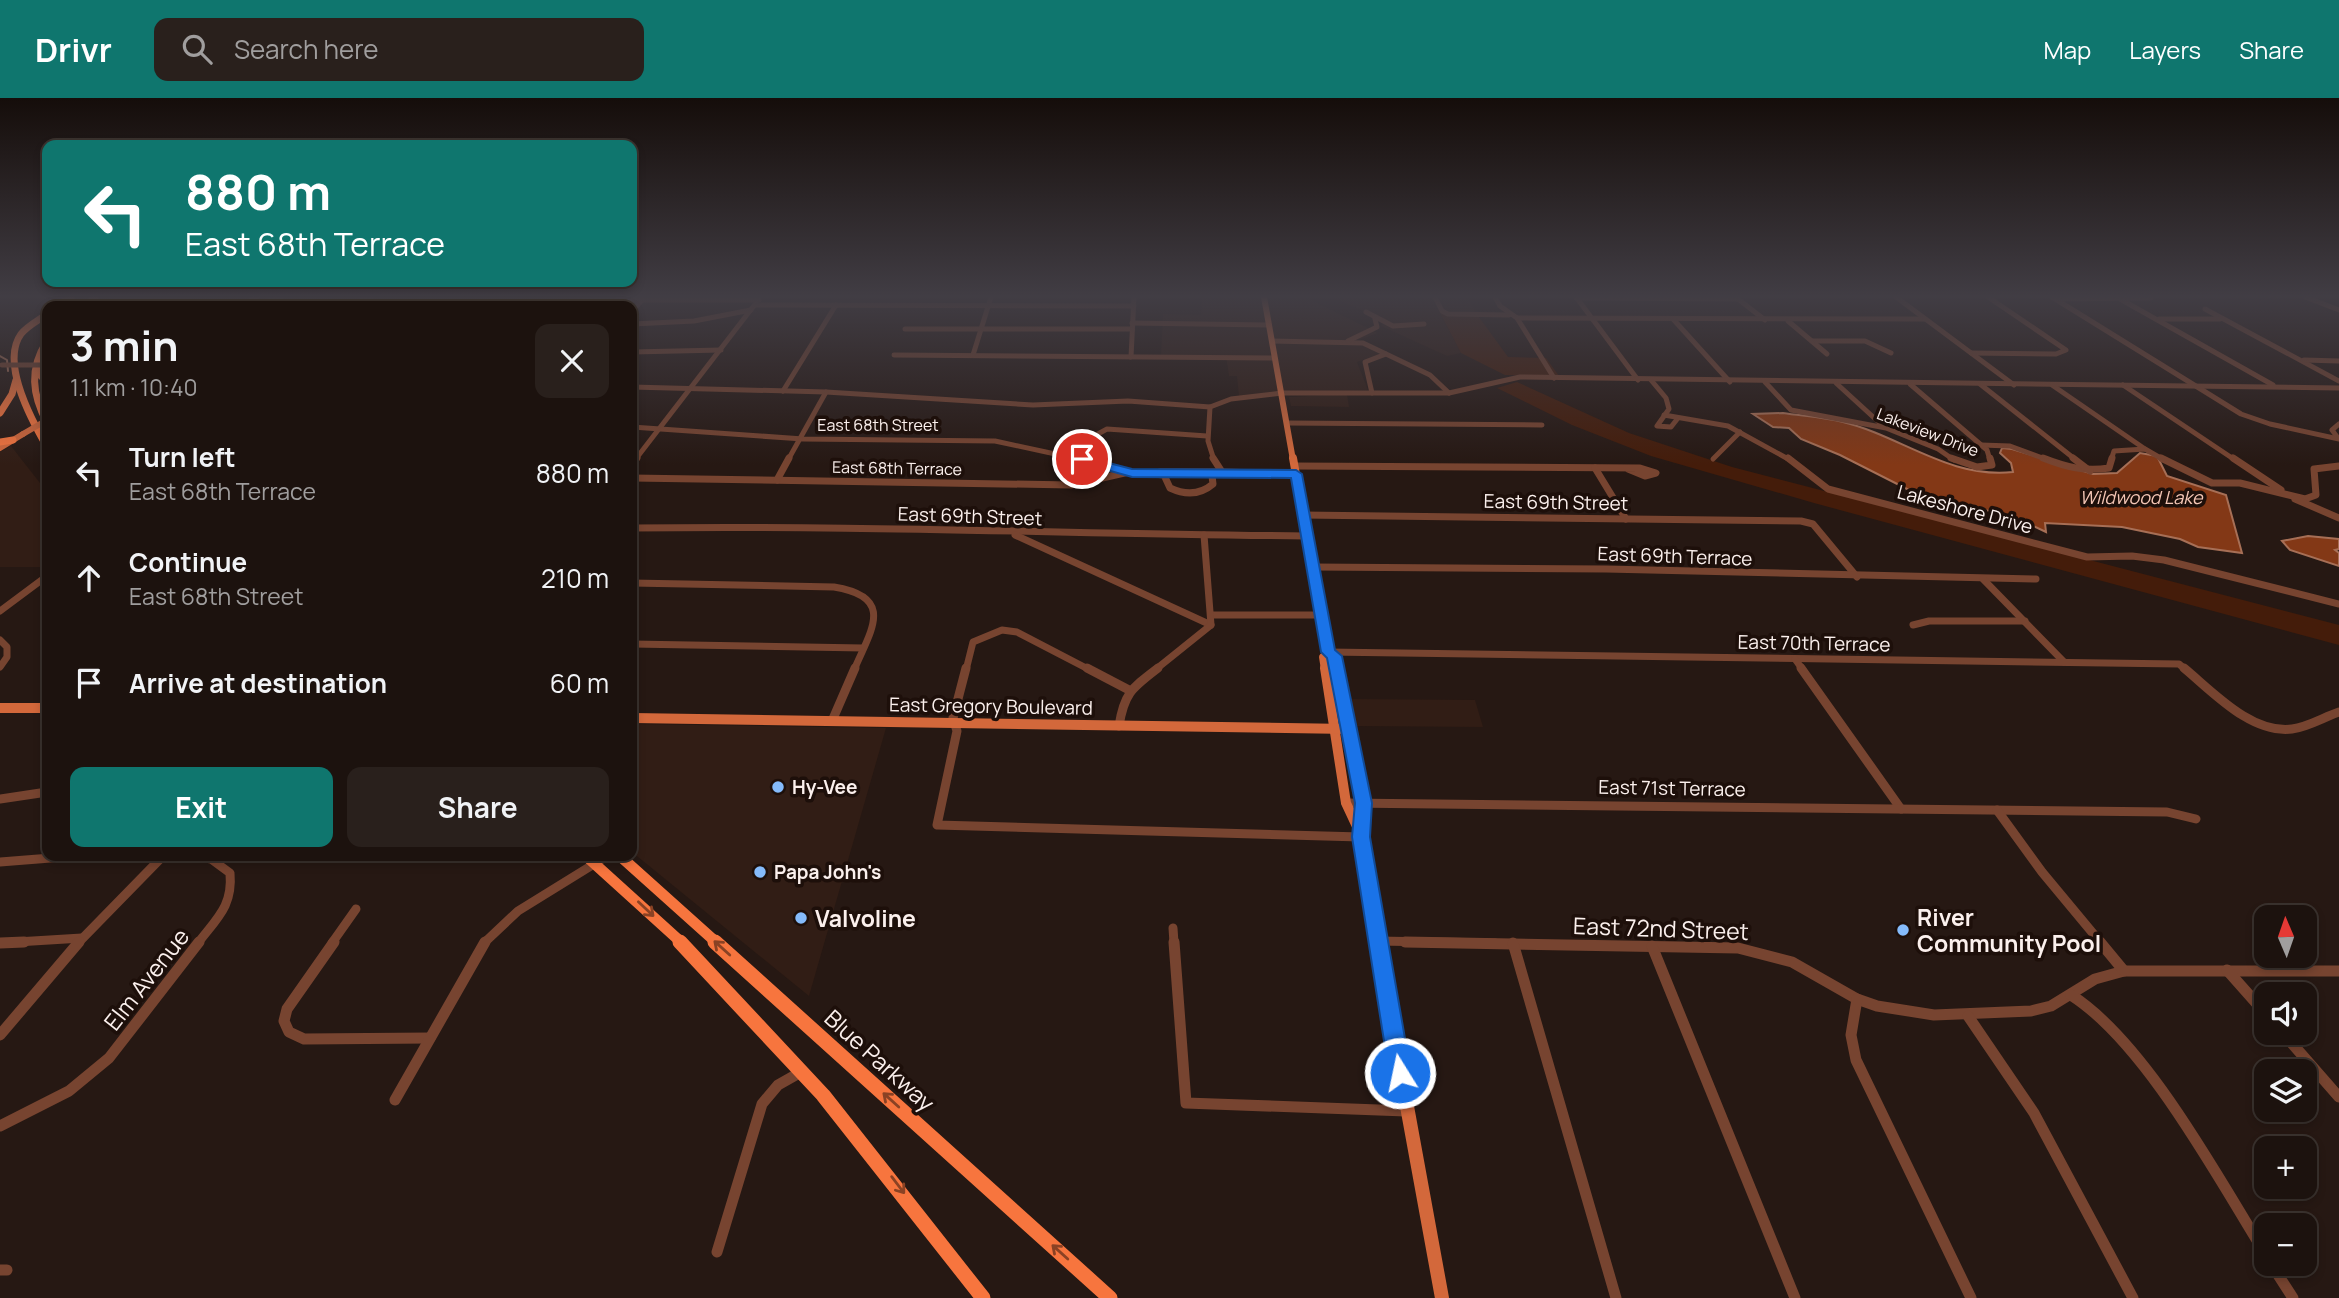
<!DOCTYPE html>
<html lang="en">
<head>
<meta charset="utf-8">
<style>
  body { margin:0; font-family:Manrope,sans-serif; background:#29201c; color:#f1f3f6; height:100vh; display:flex; flex-direction:column; font-size:26px; white-space:nowrap }
  * { box-sizing:border-box; margin:0 }
  p { font-size:23px; color:#a09e9e }
  .icon { flex:none; width:38px; height:38px; fill:none; stroke:currentColor; stroke-width:2; stroke-linecap:round; stroke-linejoin:round }
  .map { position:relative; flex:1; overflow:hidden }
  .details { position:absolute; left:42px; top:203px; width:595px; height:560px; display:flex; flex-direction:column; background:#1c120e; border-radius:14px; box-shadow:0 4px 10px #0003,0 0 0 2px #3a322e }
  .details>* { flex:none }
  .banner { position:absolute; left:42px; top:42px; width:595px; height:147px; border-radius:14px; box-shadow:0 4px 10px #0003,0 0 0 2px #3a322e; background:#0f766e; color:#fff; overflow:hidden }
  .needle { width:46px; rotate:358deg }
  .tools { position:absolute; left:2254px; top:807px; display:grid; gap:14px }
  .tools a { display:grid; place-items:center; width:63px; height:63px; border-radius:14px; background:#1c120e; box-shadow:0 4px 10px #0003,0 0 0 2px #3a322e; font-size:35px }
  .pin { position:absolute; display:grid; place-items:center; width:60px; height:60px; color:#fff; margin:-30px; border:4px solid #fff; border-radius:50%; box-shadow:0 2px 7px #0007 }
  .me { position:absolute; width:77px; margin:-38px; rotate:350deg; stroke-linejoin:round; filter:drop-shadow(0 0 5px #0008) }
  .turn { display:flex; align-items:center; gap:24px; height:147px; padding:0 28px; font-size:32px }
  .turn .icon { width:91px; height:91px; stroke-width:2.5 }
  .turn b { display:block; font-size:49px; line-height:60px }
  .round { display:grid; place-items:center; flex:none; width:74px; height:74px; border-radius:14px; background:#29201c }
  .summary { display:flex; align-items:center; justify-content:space-between; height:119px; padding:0 28px }
  h1 { font-size:42px; font-weight:700; line-height:52px }
  .cta { display:flex; gap:14px; margin-top:auto; padding:14px 28px }
  .cta a { flex:1; height:80px; border-radius:14px; background:#0f766e; color:#fff; font-size:28px; font-weight:700; line-height:80px; text-align:center }
  .cta a+a { background:#29201c; color:#f1f3f6 }
  ul { padding:0; list-style:none }
  li { display:flex; align-items:center; gap:21px; height:105px; padding:0 28px }
  li div { flex:1 }
  li b { display:block; font-size:26px }
  li em { font-style:normal }
  header { display:flex; align-items:center; gap:42px; box-sizing:border-box; height:98px; padding:0 35px; background:#0f766e; color:#fff }
  header strong { font-size:33px }
  nav { display:flex; gap:38px; margin-inline-start:auto; font-size:24px }
  .search { width:490px; height:63px; background:#29201c; display:flex; align-items:center; gap:18px; box-sizing:border-box; padding:0 24px; border-radius:14px; color:#a09e9e; font-size:26px }
  .map>svg:first-child { display:block }
</style>
</head>
<body>
<header>
<strong>Drivr</strong>
<div class="search"><svg class="icon" aria-label="search" viewBox="0 0 24 24"><circle cx="10" cy="10" r="6"/><path d="M15 15l6 6"/></svg>Search here</div>
<nav><a>Map</a><a>Layers</a><a>Share</a></nav>
</header>
<div class="map">
<svg width="2339" height="1200" viewBox="0 0 2339 1200">
  <rect width="100%" height="100%" fill="#261813"/>
  <g fill="#311d15">
    <path d="M1202,199H1305L1378,235L1359,242L1380,256L1357,264L1368,292L1239,299L1237,278H1229L1226,258L1161,257L1163,216L1201,217Z"/>
    <path d="M1332,199H1467L1476,215L1440,216L1461,255L1447,258L1381,228L1385,223Z"/>
    <path d="M1347,296L1349,309L1291,308L1289,299Z"/>
    <path d="M11,348L47,394V469H0V354Z"/>
    <path d="M1349,601L1475,602L1483,629L1354,628Z"/>
    <path d="M632,626L886,630L809,898L632,754Z"/>
  </g>
  <g fill="#441c0a">
    <path d="M126,199H195L177,208H100L108,201Z"/>
    <path d="M1440,215H1476L1508,259L1546,260L1559,278L1505,277L1461,255Z"/>
    <path d="M1517,284L1629,335L1732,369L2339,527V547L1814,405L1651,358L1572,327L1497,290Z"/>
  </g>
  <g fill="#833816" stroke="#a76f56" stroke-width="2">
    <path d="M1783,315C1803,318 1823,319 1843,324C1901,338 1949,381 2013,374L2011,365L2000,355L2002,350L2012,351L2093,376L2117,375L2140,355L2157,358L2167,378L2226,397L2242,455L2198,449L2180,441L2122,429L2045,425L2046,434L2016,420L1911,393L1840,357L1801,341L1789,330L1773,329L1753,316Z"/>
    <path d="M2308,438L2339,441V451L2335,452L2339,455V468L2290,452L2282,443Z"/>
  </g>
  <g fill="none" stroke-linecap="round" stroke-linejoin="round">
    <path stroke="#a76f56" stroke-width="2" d="M0,258L7,262L8,273"/>
    <g stroke="#774430" stroke-width="5">
      <path d="M1435,199L1442,213L1448,216L1509,217"/>
      <path d="M1495,199L1500,208L1517,220L1554,280"/>
      <path d="M1576,199L1638,282"/>
      <path d="M1896,199L2014,287"/>
      <path d="M2052,199L2241,316L2270,326L2339,341"/>
      <path d="M2305,199L2339,212"/>
      <path d="M1576,200L1738,201L1765,222"/>
      <path d="M2057,201L2151,200"/>
      <path d="M2120,201L2273,287"/>
      <path d="M501,207L595,202H759"/>
      <path d="M755,207L1134,208"/>
      <path d="M250,208L281,199"/>
      <path d="M343,208L371,199"/>
      <path d="M2205,211L2339,283"/>
      <path d="M632,213L643,201"/>
      <path d="M1366,214L1393,228L1424,226"/>
      <path d="M1517,220L1925,221"/>
      <path d="M1673,221L1730,284"/>
      <path d="M2159,221H2220"/>
      <path d="M1788,223L1827,256"/>
      <path d="M1132,225L1269,227"/>
      <path d="M632,226L694,223L751,212"/>
      <path d="M905,231H1132"/>
      <path d="M1272,243L1363,245L1430,277L1449,295"/>
      <path d="M1348,243L1377,229L1375,221"/>
      <path d="M1812,243H1865L1891,255"/>
      <path d="M632,254L721,252"/>
      <path d="M1971,255L2056,256L2066,252L1988,199"/>
      <path d="M894,257L1275,260"/>
      <path d="M973,257L991,199"/>
      <path d="M1131,259L1134,199"/>
      <path d="M2304,262L2339,263"/>
      <path d="M1651,282L1666,300L1669,311L1657,328L1671,329L1678,320"/>
      <path d="M1765,284L1791,312L1886,330L1938,351L1954,362"/>
      <path d="M1836,285L1883,328"/>
      <path d="M1910,286L1987,352L1990,362"/>
      <path d="M1980,286L2076,362"/>
      <path d="M2052,287L2145,351"/>
      <path d="M2123,287L2235,362"/>
      <path d="M632,289L826,294L1033,307L1128,303L1210,309L1231,301L1282,295H1449L1520,279L2339,290"/>
      <path d="M783,293L836,207"/>
      <path d="M1372,295L1365,264L1386,256"/>
      <path d="M1210,309L1208,343L1214,362"/>
      <path d="M1664,317L1728,328L1790,362"/>
      <path d="M1287,325L1542,327"/>
      <path d="M632,329L803,341L995,343L1083,362"/>
      <path d="M2338,340L2332,332L2339,326"/>
      <path d="M1981,347L2010,348L2048,362"/>
      <path d="M1063,355L1107,331L1207,338"/>
      <path d="M1713,361L1740,334"/>
      <path d="M635,362L756,205"/>
      <path d="M788,362L826,294"/>
      <path d="M2111,362L2114,353L2145,351L2164,362"/>
    </g>
    <g stroke="#774430" stroke-width="7">
      <path d="M1078,360L1120,374"/>
      <path d="M1213,360L1222,374"/>
      <path d="M1788,360L1828,391L2087,459L2132,458L2164,462L2339,506"/>
      <path d="M1951,360L1977,369L1992,367L1990,360"/>
      <path d="M2043,360C2066,369 2085,374 2109,370L2112,360"/>
      <path d="M2073,360L2090,373"/>
      <path d="M2161,360L2212,385H2240L2305,401L2316,397L2314,371L2339,368"/>
      <path d="M2233,360L2281,392"/>
      <path d="M632,366L637,360"/>
      <path d="M1295,368L1640,370L1656,375L1645,378L1628,371"/>
      <path d="M1595,370L1626,421"/>
      <path d="M1160,374H1219"/>
      <path d="M632,380L1071,387L1129,374L1164,377L1170,390C1185,397 1200,397 1213,386L1212,378L1222,374L1296,376"/>
      <path d="M777,382L789,360"/>
      <path d="M2295,401L2339,420"/>
      <path d="M1303,417L1801,423L1813,426L1857,479"/>
      <path d="M632,430C857,427 1082,436 1307,438"/>
      <path d="M1015,437L1211,527"/>
      <path d="M1313,469L1606,471L2036,481"/>
      <path d="M1983,481L2064,564"/>
      <path d="M632,485L834,489C896,499 871,532 854,572"/>
      <path d="M0,513L47,478"/>
      <path d="M1212,517H1322"/>
      <path d="M1913,527L1929,523H2025"/>
      <path d="M0,542L7,549V559L0,569"/>
      <path d="M632,546L863,550"/>
      <path d="M1328,554L2179,566L2186,572"/>
      <path d="M1795,561L1803,572"/>
      <path d="M966,572L973,544L1002,532L1017,534L1090,572"/>
      <path d="M1155,572L1211,527L1204,437"/>
    </g>
    <g stroke="#774430" stroke-width="9">
      <path d="M966,570L953,620L957,633L937,727L1361,739"/>
      <path d="M1087,570L1129,592"/>
      <path d="M1801,570L1901,711"/>
      <path d="M2184,570C2213,594 2251,636 2292,631C2308,629 2324,619 2339,614"/>
      <path d="M832,623L855,570"/>
      <path d="M1119,628C1124,595 1132,590 1158,570"/>
      <path d="M0,701L47,694"/>
      <path d="M1346,705L2167,714L2196,721"/>
      <path d="M1997,712L2042,774L2101,845"/>
      <path d="M81,758H196L211,761L230,775C233,808 217,820 198,845"/>
      <path d="M0,764L76,758"/>
      <path d="M1173,830L1174,845"/>
      <path d="M1377,843L1495,845"/>
      <path d="M0,845L82,840"/>
      <path d="M78,845L163,758"/>
      <path d="M332,845L356,811"/>
      <path d="M484,845L518,813L607,758"/>
    </g>
    <g stroke="#774430" stroke-width="11">
      <path d="M334,844L287,911L284,923L289,934L304,941L430,940"/>
      <path d="M1174,844L1186,1005L1406,1013"/>
      <path d="M1405,844L1738,850L1792,864L1857,901L1877,908L1934,917L2031,913L2051,908L2095,881L2124,873H2339"/>
      <path d="M2100,844L2124,873"/>
      <path d="M0,845L24,844"/>
      <path d="M1513,845L1616,1200"/>
      <path d="M1652,848L1795,1200"/>
      <path d="M2227,872L2266,916"/>
      <path d="M2071,897C2146,945 2218,1080 2266,1157"/>
      <path d="M1857,901L1851,937L1856,962L1971,1200"/>
      <path d="M1968,918L2034,1015L2133,1200"/>
      <path d="M2282,934L2339,999"/>
      <path d="M0,937L79,844"/>
      <path d="M395,1002L485,844"/>
      <path d="M0,1028L69,993L109,960L199,844"/>
      <path d="M717,1154L762,1006L778,987L801,974"/>
      <path d="M2271,1166L2293,1200"/>
      <path d="M0,1172H7"/>
    </g>
    <g stroke="#d3683b" stroke-width="6">
      <path d="M1264,199L1293,362"/>
      <path d="M242,208L257,199"/>
      <path d="M0,350L23,336"/>
    </g>
    <g stroke="#d3683b" stroke-width="8">
      <path d="M1293,360L1328,554L1334,558L1337,572"/>
      <path d="M1325,572L1323,559L1328,554"/>
    </g>
    <g stroke="#d3683b" stroke-width="10">
      <path d="M1325,570L1346,705L1360,735"/>
      <path d="M1336,570L1363,705L1361,739L1378,845"/>
      <path d="M0,610H47"/>
      <path d="M632,620L1349,631"/>
    </g>
    <path stroke="#d3683b" stroke-width="14" d="M1377,844L1442,1200"/>
    <g stroke="#f7753e" stroke-width="7">
      <path d="M58,208L71,199"/>
      <path d="M85,208L95,199"/>
      <path d="M47,216C39,222 27,228 21,236C0,265 32,323 47,349"/>
      <path d="M47,243C29,271 32,296 47,325"/>
      <path d="M41,266L39,276L47,284"/>
      <path d="M0,315L12,296L16,282"/>
      <path d="M0,344L13,342"/>
    </g>
    <g stroke="#f7753e" stroke-width="11">
      <path d="M586,758L682,845"/>
      <path d="M620,758L717,845"/>
    </g>
    <g stroke="#f7753e" stroke-width="15">
      <path d="M680,844L823,997L983,1200"/>
      <path d="M715,844L1110,1200"/>
    </g>
    <path stroke="#774430" stroke-width="5" d="M2,267H47"/>
    <path stroke="#d3683b" stroke-width="6" d="M23,336L47,322"/>
  </g>
  <defs><path id="oneway-shaft" d="M-6 0H5M1.5-3L5.5 0L1.5 3" fill="none" stroke-width="1.6" stroke-linecap="round" stroke-linejoin="round" transform="scale(1.75)"/></defs>
  <g stroke="#8a4224">
    <use href="#oneway-shaft" transform="translate(646 811) rotate(43)"/>
    <use href="#oneway-shaft" transform="translate(722 850) rotate(-138)"/>
    <use href="#oneway-shaft" transform="translate(891 1002) rotate(-138)"/>
    <use href="#oneway-shaft" transform="translate(898 1087) rotate(53)"/>
    <use href="#oneway-shaft" transform="translate(1060 1154) rotate(-138)"/>
  </g>
  <linearGradient id="sky" x2="0" y2="1"><stop stop-color="#150d0a"/><stop offset="0.54" stop-color="#413d44"/><stop offset="1" stop-color="#413d44" stop-opacity="0"/></linearGradient>
  <rect width="2339" height="367" fill="url(#sky)"/>
  <path fill="#1a73e8" stroke="#114b97" stroke-width="2" d="M1082,358L1132,371L1296,372L1302,376L1335,552L1342,558L1372,705L1370,739L1411,975L1408,981L1400,984L1392,981L1389,975L1352,739L1355,705L1327,560L1321,554L1291,380L1132,379L1078,364V359Z"/>
  <g fill="#85bbfb" stroke="#1d0f0a" stroke-width="2.5">
    <circle cx="778" cy="689" r="7"/>
    <circle cx="760" cy="774" r="7"/>
    <circle cx="801" cy="820" r="7"/>
    <circle cx="1903" cy="832" r="7"/>
  </g>
  <g text-anchor="middle" dominant-baseline="central" stroke-width="7" stroke-linejoin="round" paint-order="stroke">
    <g font-size="16" fill="#fbf0ed" stroke="#1d0f0a">
      <text x="878" y="327">East 68th Street</text>
      <text transform="translate(1928 334) rotate(21)">Lakeview Drive</text>
      <text transform="translate(897 370) rotate(1)">East 68th Terrace</text>
    </g>
    <g font-size="18" font-style="italic" fill="#f4c6b5" stroke="#1d0f0a">
      <text x="2141" y="399">Wildwood Lake</text>
    </g>
    <g font-size="19" fill="#fbf0ed" stroke="#1d0f0a">
      <text transform="translate(1556 404) rotate(1)">East 69th Street</text>
      <text transform="translate(1965 411) rotate(15)">Lakeshore Drive</text>
      <text transform="translate(970 418) rotate(2)">East 69th Street</text>
      <text transform="translate(1675 458) rotate(2)">East 69th Terrace</text>
      <text transform="translate(1814 545) rotate(1)">East 70th Terrace</text>
      <text transform="translate(991 608) rotate(1)">East Gregory Boulevard</text>
      <text transform="translate(1672 690) rotate(1)">East 71st Terrace</text>
    </g>
    <g font-size="19" font-weight="bold" fill="#fbf0ed" stroke="#1d0f0a" text-anchor="start">
      <text x="792" y="689">Hy-Vee</text>
      <text x="774" y="774">Papa John's</text>
    </g>
    <g font-size="23" font-weight="bold" fill="#fbf0ed" stroke="#1d0f0a" text-anchor="start">
      <text x="1917" y="819">River<tspan x="1917" dy="26">Community Pool</tspan></text>
      <text x="815" y="820">Valvoline</text>
    </g>
    <g font-size="23" fill="#fbf0ed" stroke="#1d0f0a">
      <text transform="translate(1661 830) rotate(2)">East 72nd Street</text>
      <text transform="translate(146 881) rotate(-52)">Elm Avenue</text>
      <text transform="translate(880 962) rotate(42)">Blue Parkway</text>
    </g>
  </g>
</svg>
<div class="tools">
<a><svg class="needle" viewBox="-14 -14 28 28"><path d="M0-13l5 13h-10z" fill="#e53935"/><path d="M0 13l5-13h-10z" fill="#a09e9e"/></svg></a>
<a><svg class="icon" aria-label="sound" viewBox="0 0 24 24"><path d="M4 9h4l5-4v14l-5-4H4zM17 9q2 3 0 6"/></svg></a>
<a><svg class="icon" aria-label="layers" viewBox="0 0 24 24"><path d="M12 4l9 5-9 5-9-5zM3 14l9 5 9-5"/></svg></a>
<a>+</a>
<a>−</a>
</div>
<div class="pin" style="left:1082px;top:361px;background:#d93025"><svg class="icon" aria-label="arrive" viewBox="0 0 24 24"><path d="M6 21V4h12l-3 4 3 4H6"/></svg></div>
<svg class="me" style="left:1400px;top:975px" viewBox="-20 -20 40 40"><circle r="17" fill="#1a73e8" stroke="#fff" stroke-width="3"/><path d="M0-11L8 9 0 5-8 9z" fill="#fff"/></svg>
<div class="banner">
<div class="turn"><svg class="icon" aria-label="left" viewBox="0 0 24 24"><path d="M17 20v-9H6M10 6l-5 5 5 5"/></svg><div><b>880 m</b>East 68th Terrace</div></div>
</div>
<section class="details">
<div class="summary"><div><h1>3 min</h1><p>1.1 km · 10:40</p></div><a class="round"><svg class="icon" aria-label="close" viewBox="0 0 24 24"><path d="M6 6l12 12M18 6L6 18"/></svg></a></div>
<ul>
<li><svg class="icon" aria-label="left" viewBox="0 0 24 24"><path d="M17 20v-9H6M10 6l-5 5 5 5"/></svg><div><b>Turn left</b><p>East 68th Terrace</p></div><em>880 m</em></li>
<li><svg class="icon" aria-label="ahead" viewBox="0 0 24 24"><path d="M12 20V5M6 11l6-6 6 6"/></svg><div><b>Continue</b><p>East 68th Street</p></div><em>210 m</em></li>
<li><svg class="icon" aria-label="arrive" viewBox="0 0 24 24"><path d="M6 21V4h12l-3 4 3 4H6"/></svg><div><b>Arrive at destination</b></div><em>60 m</em></li>
</ul>
<div class="cta"><a>Exit</a><a>Share</a></div>
</section>
</div>
</body>
</html>
